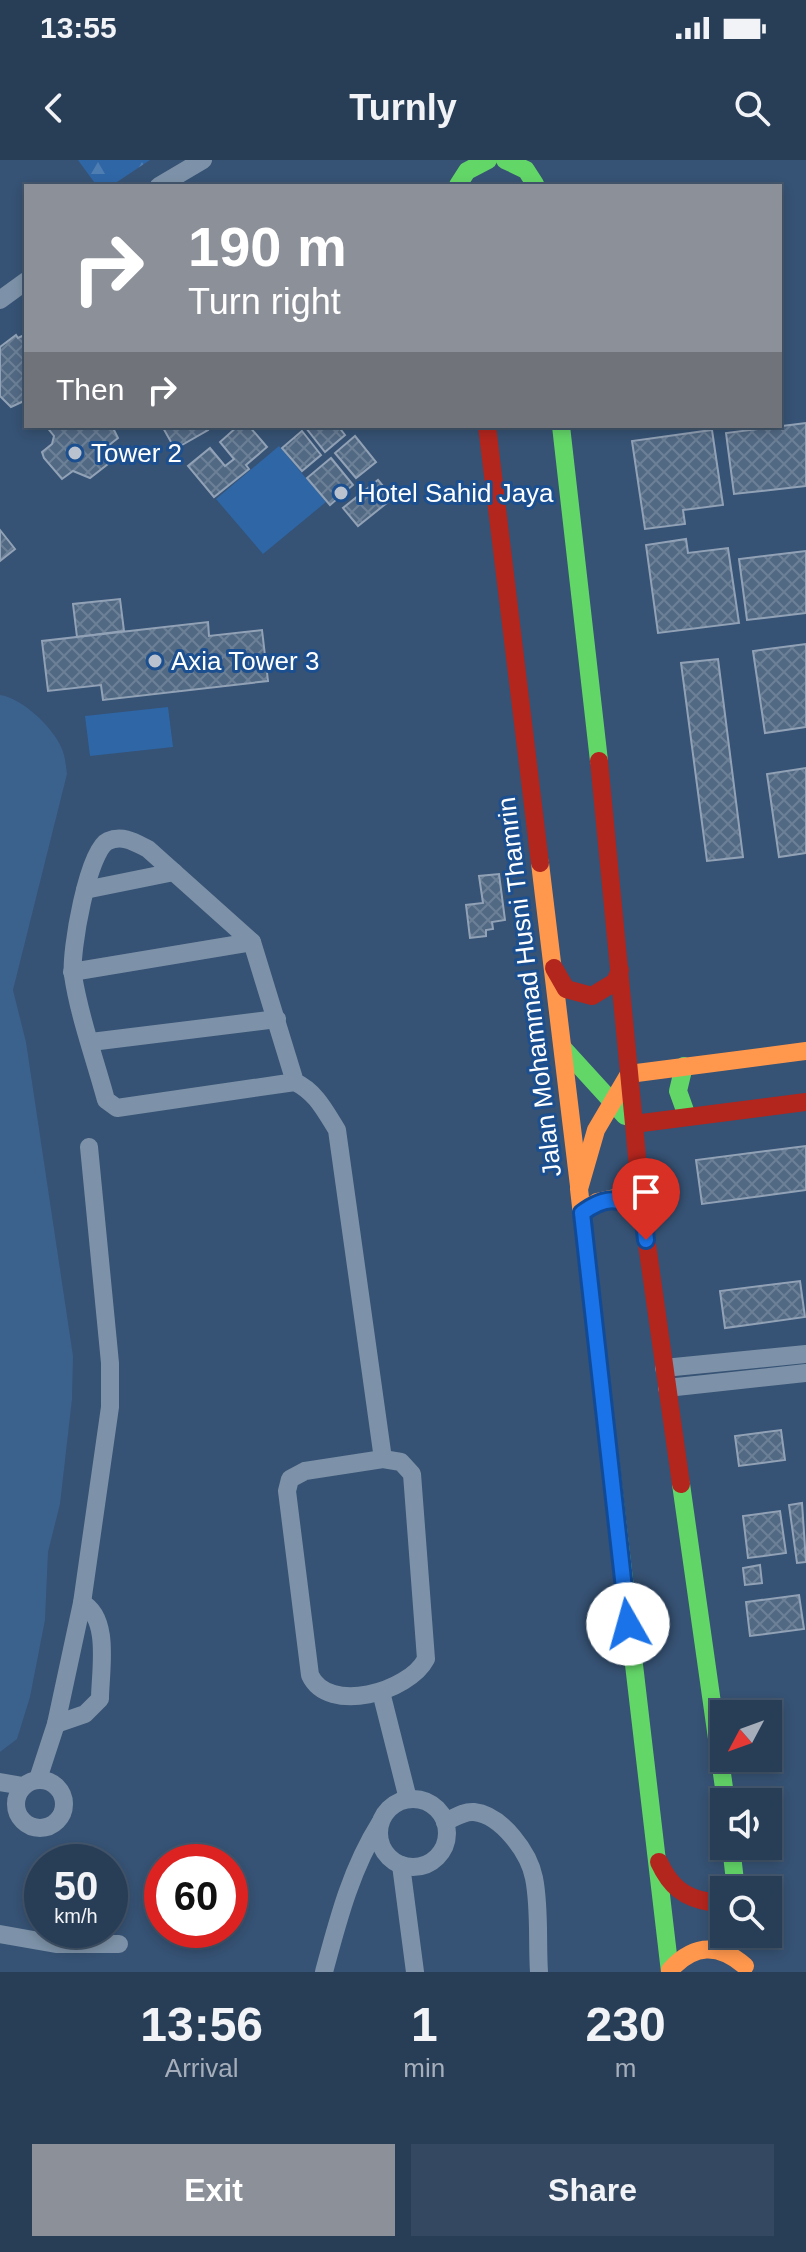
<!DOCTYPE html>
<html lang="en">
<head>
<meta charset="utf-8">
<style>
  body { margin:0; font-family:Helvetica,sans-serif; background:#344961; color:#f1f3f6; height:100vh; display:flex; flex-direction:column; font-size:30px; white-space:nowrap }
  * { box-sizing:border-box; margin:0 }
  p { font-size:26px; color:#a5aeba }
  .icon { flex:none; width:44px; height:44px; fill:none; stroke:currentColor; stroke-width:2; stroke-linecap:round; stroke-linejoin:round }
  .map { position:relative; height:1812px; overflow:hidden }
  .panel { display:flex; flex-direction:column; background:#283e57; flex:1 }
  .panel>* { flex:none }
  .banner { position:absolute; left:24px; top:24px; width:758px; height:244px; border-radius:0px; box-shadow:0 4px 12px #0003,0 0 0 2px #44576d; background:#8c9099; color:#fff; overflow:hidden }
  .needle { width:52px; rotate:229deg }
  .tools { position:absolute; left:710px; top:1540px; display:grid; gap:16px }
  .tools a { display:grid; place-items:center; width:72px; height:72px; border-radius:0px; background:#283e57; box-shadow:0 4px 12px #0003,0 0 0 2px #44576d; font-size:40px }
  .speed { position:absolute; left:24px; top:1684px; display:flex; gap:16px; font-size:40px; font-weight:700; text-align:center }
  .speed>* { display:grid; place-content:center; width:104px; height:104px; border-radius:50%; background:#283e57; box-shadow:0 4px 12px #0003,0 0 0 2px #44576d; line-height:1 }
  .speed small { font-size:20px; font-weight:400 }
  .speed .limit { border:12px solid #d22; background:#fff; color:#111 }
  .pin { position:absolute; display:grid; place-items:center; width:68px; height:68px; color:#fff; margin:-82px -34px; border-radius:50% 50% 50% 0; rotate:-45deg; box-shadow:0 0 8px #0007 }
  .pin .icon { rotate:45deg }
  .me { position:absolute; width:88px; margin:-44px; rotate:353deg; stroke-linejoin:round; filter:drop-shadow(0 0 6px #0008) }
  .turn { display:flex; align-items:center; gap:28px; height:168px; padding:0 32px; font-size:36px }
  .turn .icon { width:104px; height:104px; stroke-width:2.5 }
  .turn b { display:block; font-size:56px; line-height:68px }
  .then { display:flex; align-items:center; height:76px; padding:0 32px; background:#0003; gap:16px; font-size:30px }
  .eta { display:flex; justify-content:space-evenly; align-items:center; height:136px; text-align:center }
  .eta b { font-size:48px; font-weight:600; line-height:56px }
  .primary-button { display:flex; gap:16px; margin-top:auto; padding:16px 32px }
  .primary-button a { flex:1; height:92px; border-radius:0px; background:#8c9099; color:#fff; font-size:32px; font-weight:600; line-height:92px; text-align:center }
  .primary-button a+a { background:#344961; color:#f1f3f6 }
  .status { display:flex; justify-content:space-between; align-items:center; height:56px; padding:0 40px; background:#283e57; direction:ltr }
  .status svg { height:22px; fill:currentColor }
  header { display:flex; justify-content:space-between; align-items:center; height:104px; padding:0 32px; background:#283e57; font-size:36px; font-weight:600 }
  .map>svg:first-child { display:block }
</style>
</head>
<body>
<div class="status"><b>13:55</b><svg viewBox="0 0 49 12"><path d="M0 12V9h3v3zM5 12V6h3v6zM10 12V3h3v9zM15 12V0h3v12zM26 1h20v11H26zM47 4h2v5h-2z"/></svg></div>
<header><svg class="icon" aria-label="back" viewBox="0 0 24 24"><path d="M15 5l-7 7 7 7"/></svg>Turnly<svg class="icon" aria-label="search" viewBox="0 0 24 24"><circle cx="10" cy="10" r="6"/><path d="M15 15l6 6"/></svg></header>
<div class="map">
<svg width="806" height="1812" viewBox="0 0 806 1812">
  <defs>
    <pattern id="forest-firs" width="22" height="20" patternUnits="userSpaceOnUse" patternTransform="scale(2)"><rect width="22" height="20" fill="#2f66a5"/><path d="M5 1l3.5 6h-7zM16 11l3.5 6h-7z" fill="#4e7db2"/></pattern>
    <pattern id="building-cross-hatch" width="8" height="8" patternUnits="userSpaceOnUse" patternTransform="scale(2)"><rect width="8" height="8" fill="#526984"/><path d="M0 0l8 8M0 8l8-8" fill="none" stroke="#6c8096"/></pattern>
  </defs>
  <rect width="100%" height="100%" fill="#365274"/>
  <path fill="url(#forest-firs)" d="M78,0H150L111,26H97Z"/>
  <g fill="#2f66a5">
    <path d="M279,286L326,342L263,394L216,339Z"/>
    <path d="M168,547L173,587L90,596L85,556Z"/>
  </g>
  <path fill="#3b618d" d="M0,535C22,538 54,568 62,589C65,596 66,606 67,614L13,830L26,882L73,1196L72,1239L60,1344L48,1392L45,1460L30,1537L17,1579L0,1592Z"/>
  <g fill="url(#building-cross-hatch)" stroke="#92a2b6" stroke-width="2">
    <path d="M16,175L18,178L22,176L26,182V240L11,247L0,236V187Z"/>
    <path d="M806,263V326L734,334L726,273Z"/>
    <path d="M46,266H112L118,278L108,286V304L90,318L73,311L62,319L44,298L42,292L52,284L54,276Z"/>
    <path d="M162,266H206L208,270L175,289Z"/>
    <path d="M238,266H249L267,287L246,305L249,309L214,337L188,306L210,288L225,306L234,299L220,282Z"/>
    <path d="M309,266H338L345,275L325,292L306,268Z"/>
    <path d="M712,270L723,345L683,350L685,364L645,369L632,281Z"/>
    <path d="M302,271L321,295L302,311L282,288Z"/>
    <path d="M355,276L376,302L356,318L335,293Z"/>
    <path d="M331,298L353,325L330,345L307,318Z"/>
    <path d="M378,320L393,338L358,366L343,348Z"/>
    <path d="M0,370L15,389L0,401Z"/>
    <path d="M686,379L688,393L728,388L739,463L658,473L646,385Z"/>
    <path d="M806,391V453L747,460L739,399Z"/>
    <path d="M120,439L124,471L77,477L73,444Z"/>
    <path d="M208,462L209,476L262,470L268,521L103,540L101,525L48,531L42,481Z"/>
    <path d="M806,484V567L765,573L753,491Z"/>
    <path d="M718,499L743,697L707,701L681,503Z"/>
    <path d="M806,608V693L779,697L767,614Z"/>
    <path d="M499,714L505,760L492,762L493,769L486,770V776L470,778L466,745L483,743L479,716Z"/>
    <path d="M806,986V1030L702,1044L696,1000Z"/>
    <path d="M800,1121L805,1157L725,1168L720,1131Z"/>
    <path d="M781,1270L785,1300L739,1306L735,1276Z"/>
    <path d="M802,1343L806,1402L797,1403L789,1345Z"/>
    <path d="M780,1351L786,1393L748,1398L743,1356Z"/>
    <path d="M760,1405L762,1423L745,1425L743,1408Z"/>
    <path d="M799,1435L804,1469L750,1476L746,1442Z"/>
  </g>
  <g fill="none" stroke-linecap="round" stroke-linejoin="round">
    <g stroke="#7d92a8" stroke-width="18">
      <path d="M159,26L203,0"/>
      <path d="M0,140L26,121"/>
      <path d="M85,730L174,712"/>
      <path d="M72,812L252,782"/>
      <path d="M91,882L277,859"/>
      <path d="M295,922L252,782L148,689C136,683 123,674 108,681C88,690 70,792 73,815C79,856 95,899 106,940L117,948L295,922C316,932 325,951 337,970L383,1299"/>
      <path d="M664,1208L806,1194"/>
      <path d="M667,1228L806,1213"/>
      <path d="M383,1299L401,1302L412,1314L426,1499C409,1532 328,1555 310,1515L287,1331L290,1319L305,1311Z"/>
      <path d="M381,1532L408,1639"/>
      <path d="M56,1564L85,1554L100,1539C100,1512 111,1458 82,1443"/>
      <path d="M38,1619L56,1564L82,1443L110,1247V1203L89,987"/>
      <circle cx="40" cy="1644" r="24"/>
      <path d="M0,1622L23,1626"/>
      <circle cx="413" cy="1673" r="34"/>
      <path d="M445,1662C454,1658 464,1651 474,1652C502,1655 529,1693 534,1718C540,1748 537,1782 539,1812"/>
      <path d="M401,1705L415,1812"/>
      <path d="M0,1774L56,1784H119"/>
      <path d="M324,1812C338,1760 351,1709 380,1663"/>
    </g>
    <g stroke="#63d668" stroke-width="18">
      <path d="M505,0L526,10L535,24"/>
      <path d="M458,25L467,11L488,0"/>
      <path d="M561,266L599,601"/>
      <path d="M563,888L625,956"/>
      <path d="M684,906L678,931L687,956"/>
      <path d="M603,1240L670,1812"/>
      <path d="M681,1324L726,1642"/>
      <path d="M731,1686L736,1730"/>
    </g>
    <g stroke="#ff974d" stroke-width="18">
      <path d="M540,703L579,1026"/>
      <path d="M582,1053L597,1042L615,1038L643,1053"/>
      <path d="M603,1240L579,1029L596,970L629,914L806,891"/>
      <path d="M670,1810C694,1784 718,1783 745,1806"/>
    </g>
    <g stroke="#b3261e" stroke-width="18">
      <path d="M487,266L540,703"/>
      <path d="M599,601L634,964"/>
      <path d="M554,808L566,829L592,836L615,822L620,810"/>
      <path d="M681,1324L641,1042L634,964L806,942"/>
      <path d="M659,1702C670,1726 684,1738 710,1742L724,1731"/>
    </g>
  </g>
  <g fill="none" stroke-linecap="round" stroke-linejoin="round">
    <g stroke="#114b97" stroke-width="20">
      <path id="route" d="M628,1464L582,1053C605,1036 619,1036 643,1053L646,1080"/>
    </g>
    <use href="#route" stroke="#1a73e8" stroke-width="14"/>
  </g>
  <g fill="#b9c2ce" stroke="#1b4f8f" stroke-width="3">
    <circle cx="75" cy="293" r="8"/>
    <circle cx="341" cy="333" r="8"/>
    <circle cx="155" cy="501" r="8"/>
  </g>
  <g text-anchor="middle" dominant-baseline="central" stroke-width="6" stroke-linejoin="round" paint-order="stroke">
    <g font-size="26" fill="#fff" stroke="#1b4f8f" text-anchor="start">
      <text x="91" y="293">Tower 2</text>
      <text x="357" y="333">Hotel Sahid Jaya</text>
      <text x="171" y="501">Axia Tower 3</text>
    </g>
    <g font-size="26" fill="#fff" stroke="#1b4f8f">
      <text transform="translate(529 827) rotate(-97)">Jalan Mohammad Husni Thamrin</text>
    </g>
  </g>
</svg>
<div class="tools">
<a><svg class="needle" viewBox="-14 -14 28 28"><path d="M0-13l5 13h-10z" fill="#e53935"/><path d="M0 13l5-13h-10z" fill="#a5aeba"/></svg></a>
<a><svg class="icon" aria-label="sound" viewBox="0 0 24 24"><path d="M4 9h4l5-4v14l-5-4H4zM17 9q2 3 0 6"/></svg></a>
<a><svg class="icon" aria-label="search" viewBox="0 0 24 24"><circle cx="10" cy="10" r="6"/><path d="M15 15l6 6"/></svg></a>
</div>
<div class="speed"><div>50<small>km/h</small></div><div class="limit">60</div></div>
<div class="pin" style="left:646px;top:1080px;background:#d93025"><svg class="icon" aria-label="arrive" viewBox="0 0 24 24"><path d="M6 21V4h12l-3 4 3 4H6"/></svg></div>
<svg class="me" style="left:628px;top:1464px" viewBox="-20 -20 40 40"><circle r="19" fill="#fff"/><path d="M0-13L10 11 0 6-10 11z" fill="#1a73e8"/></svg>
<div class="banner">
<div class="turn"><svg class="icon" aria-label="right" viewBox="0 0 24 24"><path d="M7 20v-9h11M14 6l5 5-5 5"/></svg><div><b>190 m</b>Turn right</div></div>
<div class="then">Then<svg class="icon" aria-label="right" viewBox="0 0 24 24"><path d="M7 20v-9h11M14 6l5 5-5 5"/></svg></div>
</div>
</div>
<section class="panel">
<div class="eta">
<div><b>13:56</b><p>Arrival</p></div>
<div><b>1</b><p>min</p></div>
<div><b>230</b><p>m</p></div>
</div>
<div class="primary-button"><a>Exit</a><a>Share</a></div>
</section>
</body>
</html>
